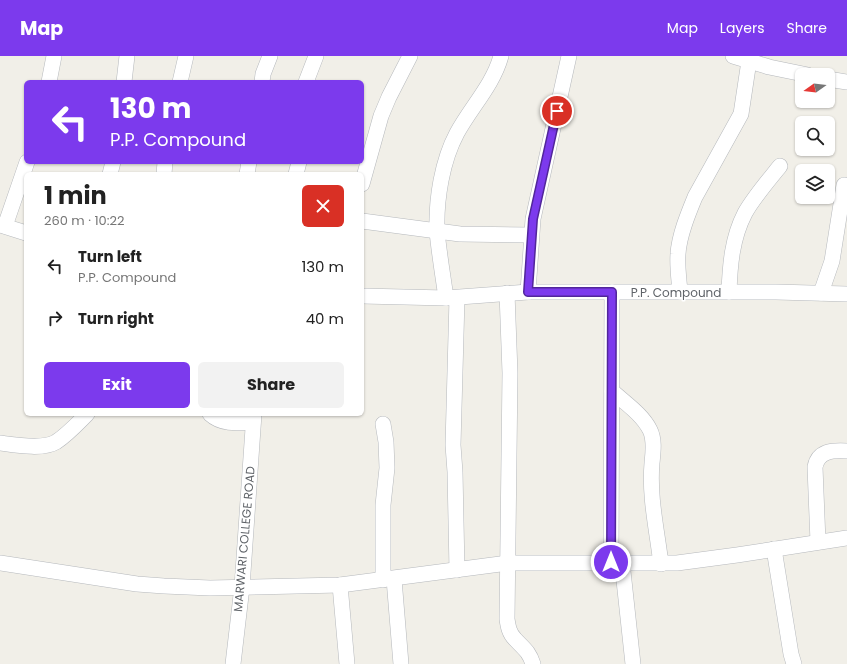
<!DOCTYPE html>
<html lang="en">
<head>
<meta charset="utf-8">
<style>
  body { margin:0; font-family:Poppins,sans-serif; background:#f2f2f2; color:#222; height:100vh; display:flex; flex-direction:column; font-size:15px; white-space:nowrap }
  * { box-sizing:border-box; margin:0 }
  p { font-size:13px; color:#767676 }
  .icon { flex:none; width:22px; height:22px; fill:none; stroke:currentColor; stroke-width:2; stroke-linecap:round; stroke-linejoin:round }
  .map { position:relative; flex:1; overflow:hidden }
  .side { position:absolute; left:24px; top:116px; width:340px; height:244px; display:flex; flex-direction:column; background:#fff; border-radius:6px; box-shadow:0 1px 3px #0004 }
  .side>* { flex:none }
  .top-card { position:absolute; left:24px; top:24px; width:340px; height:84px; border-radius:6px; box-shadow:0 1px 3px #0004; background:#7c3aed; color:#fff; overflow:hidden }
  .needle { width:26px; rotate:256deg }
  .buttons { position:absolute; left:795px; top:12px; display:grid; gap:8px }
  .buttons a { display:grid; place-items:center; width:40px; height:40px; border-radius:6px; background:#fff; box-shadow:0 1px 3px #0004; font-size:20px }
  .pin { position:absolute; display:grid; place-items:center; width:34px; height:34px; color:#fff; margin:-17px; border:2px solid #fff; border-radius:50%; box-shadow:0 1px 4px #0007 }
  .me { position:absolute; width:44px; margin:-22px; rotate:0deg; stroke-linejoin:round; filter:drop-shadow(0 0 3px #0008) }
  .turn { display:flex; align-items:center; gap:14px; height:84px; padding:0 20px; font-size:18px }
  .turn .icon { width:52px; height:52px; stroke-width:2.5 }
  .turn b { display:block; font-size:28px; line-height:34px }
  .round { display:grid; place-items:center; flex:none; width:42px; height:42px; border-radius:6px; background:#f2f2f2 }
  .head { display:flex; align-items:center; justify-content:space-between; height:68px; padding:0 20px }
  h1 { font-size:24px; font-weight:700; line-height:30px }
  .button { display:flex; gap:8px; margin-top:auto; padding:8px 20px }
  .button a { flex:1; height:46px; border-radius:6px; background:#7c3aed; color:#fff; font-size:16px; font-weight:700; line-height:46px; text-align:center }
  .button a+a { background:#f2f2f2; color:#222 }
  ul { padding:0; list-style:none }
  li { display:flex; align-items:center; gap:12px; height:52px; padding:0 20px }
  li div { flex:1 }
  li b { display:block; font-size:15px }
  li em { font-style:normal }
  header { display:flex; align-items:center; gap:24px; box-sizing:border-box; height:56px; padding:0 20px; background:#7c3aed; color:#fff }
  header strong { font-size:19px }
  nav { display:flex; gap:22px; margin-inline-start:auto; font-size:14px }
  .map>svg:first-child { display:block }
</style>
</head>
<body>
<header>
<strong>Map</strong>
<nav><a>Map</a><a>Layers</a><a>Share</a></nav>
</header>
<div class="map">
<svg width="847" height="608" viewBox="0 0 847 608">
  <rect width="100%" height="100%" fill="#f1efe8"/>
  <g fill="none" stroke-linecap="round" stroke-linejoin="round">
    <g stroke="#b5b8bc" stroke-width="16">
      <g id="minor">
        <path d="M733,0L769,11L808,19"/>
        <path d="M828,23L847,26"/>
        <path d="M49,26L54,0"/>
        <path d="M124,26L127,0"/>
        <path d="M180,26L186,0"/>
        <path d="M262,26L263,18L270,0"/>
        <path d="M306,26L316,0"/>
        <path d="M110,118L113,106"/>
        <path d="M164,118L165,106"/>
        <path d="M247,118L249,106"/>
        <path d="M296,118L299,106"/>
        <path d="M362,128L381,60L389,41L410,0"/>
        <path d="M362,165L460,178L531,179"/>
        <path d="M0,169L26,177"/>
        <path d="M5,170L27,106"/>
        <path d="M528,236L533,163L569,0"/>
        <path d="M680,236C679,223 677,210 678,198C679,180 688,158 695,141L741,58L749,5"/>
        <path d="M729,236C730,209 732,182 745,157C754,141 768,125 780,110"/>
        <path d="M507,237L510,317L507,563C508,570 509,577 515,583C523,592 529,595 533,608"/>
        <path d="M821,237L832,205L844,129"/>
        <path d="M362,240L446,242L528,236H776L847,238"/>
        <path d="M446,242C443,220 439,197 437,175C436,143 442,105 457,77C471,51 493,29 501,0"/>
        <path d="M457,242L453,389L455,416L457,514"/>
        <path d="M612,335C625,347 642,358 650,374C655,384 653,397 652,407C649,441 657,474 661,508"/>
        <path d="M210,358C222,369 238,367 253,366"/>
        <path d="M0,387C15,389 43,394 56,386C68,378 77,368 87,358"/>
        <path d="M818,486L815,411C818,395 832,394 847,395"/>
        <path d="M774,493L791,598L794,608"/>
        <path d="M611,506L612,236"/>
        <path d="M622,506L633,608"/>
        <path d="M0,507L137,528L164,530L210,532L340,529L508,507H677L737,499L847,482"/>
        <path d="M394,523L401,608"/>
        <path d="M383,524V449L387,412L386,386L383,368"/>
        <path d="M340,529L347,608"/>
        <path d="M233,608L242,531L254,358"/>
      </g>
    </g>
    <use href="#minor" stroke="#fff" stroke-width="15"/>
  </g>
  <g fill="none" stroke-linecap="round" stroke-linejoin="round">
    <g stroke="#51269a" stroke-width="10">
      <path id="route" d="M557,55L533,163L528,236H612L611,506"/>
    </g>
    <use href="#route" stroke="#7c3aed" stroke-width="7"/>
  </g>
  <g text-anchor="middle" dominant-baseline="central" stroke-width="3" stroke-linejoin="round" paint-order="stroke">
    <g font-size="12" fill="#5f6368" stroke="#fff">
      <text x="676" y="236">P.P. Compound</text>
      <text transform="translate(244 483) rotate(-85)">MARWARI COLLEGE ROAD</text>
    </g>
  </g>
</svg>
<div class="buttons">
<a><svg class="needle" viewBox="-14 -14 28 28"><path d="M0-13l5 13h-10z" fill="#e53935"/><path d="M0 13l5-13h-10z" fill="#767676"/></svg></a>
<a><svg class="icon" aria-label="search" viewBox="0 0 24 24"><circle cx="10" cy="10" r="6"/><path d="M15 15l6 6"/></svg></a>
<a><svg class="icon" aria-label="layers" viewBox="0 0 24 24"><path d="M12 4l9 5-9 5-9-5zM3 14l9 5 9-5"/></svg></a>
</div>
<div class="pin" style="left:557px;top:55px;background:#d93025"><svg class="icon" aria-label="arrive" viewBox="0 0 24 24"><path d="M6 21V4h12l-3 4 3 4H6"/></svg></div>
<svg class="me" style="left:611px;top:506px" viewBox="-20 -20 40 40"><circle r="17" fill="#7c3aed" stroke="#fff" stroke-width="3"/><path d="M0-11L8 9 0 5-8 9z" fill="#fff"/></svg>
<div class="top-card">
<div class="turn"><svg class="icon" aria-label="left" viewBox="0 0 24 24"><path d="M17 20v-9H6M10 6l-5 5 5 5"/></svg><div><b>130 m</b>P.P. Compound</div></div>
</div>
<section class="side">
<div class="head"><div><h1>1 min</h1><p>260 m · 10:22</p></div><a class="round" style="background:#d93025;color:#fff"><svg class="icon" aria-label="close" viewBox="0 0 24 24"><path d="M6 6l12 12M18 6L6 18"/></svg></a></div>
<ul>
<li><svg class="icon" aria-label="left" viewBox="0 0 24 24"><path d="M17 20v-9H6M10 6l-5 5 5 5"/></svg><div><b>Turn left</b><p>P.P. Compound</p></div><em>130 m</em></li>
<li><svg class="icon" aria-label="right" viewBox="0 0 24 24"><path d="M7 20v-9h11M14 6l5 5-5 5"/></svg><div><b>Turn right</b></div><em>40 m</em></li>
</ul>
<div class="button"><a>Exit</a><a>Share</a></div>
</section>
</div>
</body>
</html>
